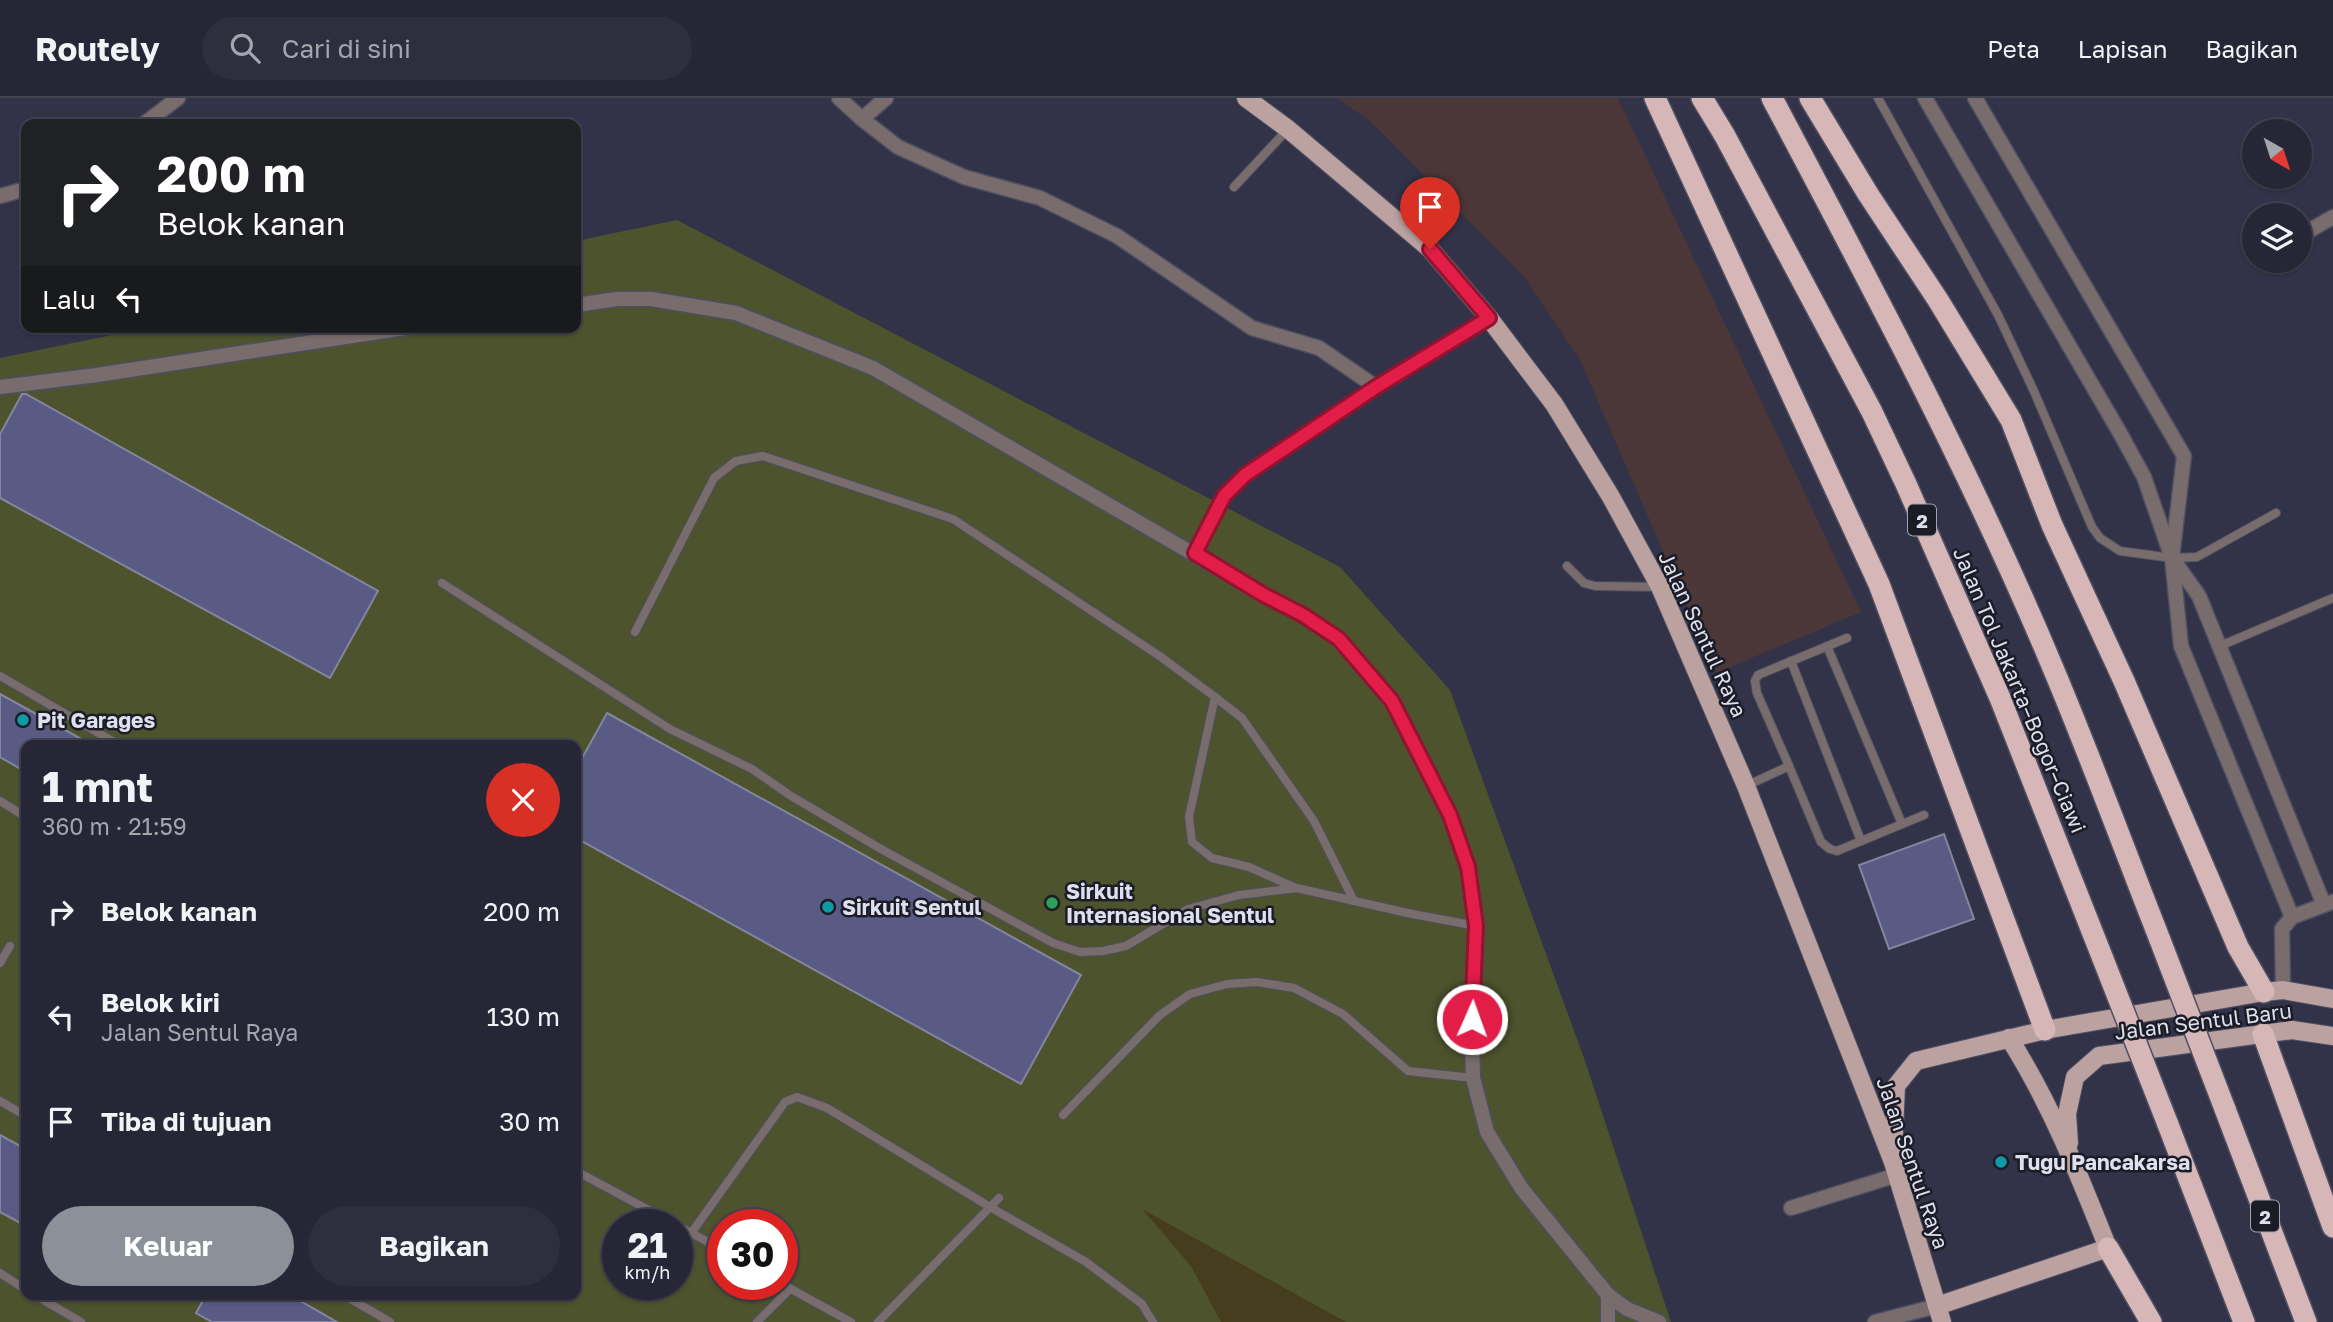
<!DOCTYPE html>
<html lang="id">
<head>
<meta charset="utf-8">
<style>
  body { margin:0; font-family:"Golos Text",sans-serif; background:#2e2e3e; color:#f1f3f6; height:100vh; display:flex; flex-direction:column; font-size:26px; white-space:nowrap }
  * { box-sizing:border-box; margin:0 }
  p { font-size:23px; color:#a4a5ad }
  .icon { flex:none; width:38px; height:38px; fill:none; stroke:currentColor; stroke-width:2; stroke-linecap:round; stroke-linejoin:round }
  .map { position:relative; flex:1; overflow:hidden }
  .panel { position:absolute; left:21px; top:642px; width:560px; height:560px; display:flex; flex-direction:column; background:#262636; border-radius:14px; box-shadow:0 2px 5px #0004,0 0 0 2px #424351 }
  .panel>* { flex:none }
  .banner { position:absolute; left:21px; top:21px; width:560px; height:214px; border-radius:14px; box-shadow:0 2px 5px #0004,0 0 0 2px #424351; background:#202124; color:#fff; overflow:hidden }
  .needle { width:46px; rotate:141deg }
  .controls { position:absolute; left:2242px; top:21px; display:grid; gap:14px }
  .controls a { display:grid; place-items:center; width:70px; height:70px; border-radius:50%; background:#262636; box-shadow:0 2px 5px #0004,0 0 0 2px #424351; font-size:35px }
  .speed { position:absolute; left:602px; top:1111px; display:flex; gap:14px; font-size:35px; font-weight:700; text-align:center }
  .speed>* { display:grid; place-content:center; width:91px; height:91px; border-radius:50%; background:#262636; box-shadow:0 2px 5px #0004,0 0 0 2px #424351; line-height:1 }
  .speed small { font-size:18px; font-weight:400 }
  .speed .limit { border:10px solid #d22; background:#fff; color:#111 }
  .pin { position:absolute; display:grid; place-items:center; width:60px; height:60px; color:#fff; margin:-72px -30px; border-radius:50% 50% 50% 0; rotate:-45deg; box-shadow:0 0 7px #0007 }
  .pin .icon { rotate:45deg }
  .me { position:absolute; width:77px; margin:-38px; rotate:2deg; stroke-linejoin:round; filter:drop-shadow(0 0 5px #0008) }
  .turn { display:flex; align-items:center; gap:24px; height:147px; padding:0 21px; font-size:32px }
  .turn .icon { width:91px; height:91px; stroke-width:2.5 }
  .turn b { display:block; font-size:49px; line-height:60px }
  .then { display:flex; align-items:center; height:66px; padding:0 21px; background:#0003; gap:14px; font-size:26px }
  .round { display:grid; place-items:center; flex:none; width:74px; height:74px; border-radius:37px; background:#2e2e3e }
  .head { display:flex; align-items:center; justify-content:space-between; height:119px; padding:0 21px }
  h1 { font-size:42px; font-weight:700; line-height:52px }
  .primary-button { display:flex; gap:14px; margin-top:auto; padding:14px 21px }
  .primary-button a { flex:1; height:80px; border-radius:42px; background:#8c9099; color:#fff; font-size:28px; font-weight:700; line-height:80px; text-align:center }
  .primary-button a+a { background:#2e2e3e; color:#f1f3f6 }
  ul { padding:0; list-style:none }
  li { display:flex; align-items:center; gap:21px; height:105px; padding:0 21px }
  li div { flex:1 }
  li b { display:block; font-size:26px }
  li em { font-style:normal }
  header { display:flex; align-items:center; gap:42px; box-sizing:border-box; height:98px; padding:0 35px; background:#262636; border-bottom:2px solid #424351 }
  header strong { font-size:33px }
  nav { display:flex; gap:38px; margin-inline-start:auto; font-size:24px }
  .search { width:490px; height:63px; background:#2e2e3e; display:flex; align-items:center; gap:18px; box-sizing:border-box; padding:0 24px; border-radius:38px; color:#a4a5ad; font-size:26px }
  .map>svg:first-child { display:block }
</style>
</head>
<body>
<header>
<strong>Routely</strong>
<div class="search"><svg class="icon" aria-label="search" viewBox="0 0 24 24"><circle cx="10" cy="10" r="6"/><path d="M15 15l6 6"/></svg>Cari di sini</div>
<nav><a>Peta</a><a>Lapisan</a><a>Bagikan</a></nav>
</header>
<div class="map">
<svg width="2333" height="1224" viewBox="0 0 2333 1224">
  <rect width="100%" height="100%" fill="#323348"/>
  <path fill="#4c3738" d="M1337,0H1618L1861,514L1716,575L1580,262L1525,180L1371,24Z"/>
  <path fill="#4d532d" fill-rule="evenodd" d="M677,122L1340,469L1450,592L1585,963L1671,1224H0V260L151,229H576V143ZM26,648H576V1197H26ZM618,1127H677V1186H618ZM723,1127H782V1186H723Z"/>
  <path fill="#453d1d" d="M1142,1111L1346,1224H1221L1191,1168Z"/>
  <g fill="#5a5b85" stroke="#84859e" stroke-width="2">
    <path d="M22,296H26L378,493L330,580L0,400V336Z"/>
    <path d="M0,596L94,648H26V674L0,659Z"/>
    <path d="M607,615L1081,877L1021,986L576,740V671Z"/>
    <path d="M1944,736L1974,821L1889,851L1859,767Z"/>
    <path d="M0,1037L26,1051V1128L0,1114Z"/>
    <path d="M206,1197H290L337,1224H212L196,1215Z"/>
  </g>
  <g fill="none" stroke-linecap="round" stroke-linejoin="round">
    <g stroke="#4e4f63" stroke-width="10">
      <g id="service">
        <path d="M1878,0L1998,217L2033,291L2092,429L2100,440L2120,453L2172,460L2197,459L2276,415"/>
        <path d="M1234,89L1288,31"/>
        <path d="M1567,468L1584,485L1595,488L1658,489"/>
        <path d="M442,485L670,631L752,671L791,698L881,751L1053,845L1080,854L1103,853L1126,848L1188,811L1239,797L1297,790L1412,816L1477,828"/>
        <path d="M635,534L714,380L736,363L763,358L953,421L1161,559L1215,599L1242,620L1314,723L1354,803"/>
        <path d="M1827,548L1902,726"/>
        <path d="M2220,548L2333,500"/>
        <path d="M1791,563L1861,743"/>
        <path d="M0,578L121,648"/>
        <path d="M1215,599L1189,719L1192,744L1212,760L1249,769L1296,790"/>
        <path d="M1789,668L1821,744L1830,751L1837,753L1924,717"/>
        <path d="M1746,688L1789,668L1757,595L1755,583L1758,577L1847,540"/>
        <path d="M0,703L26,719"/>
        <path d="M0,865L10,848"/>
        <path d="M0,1003L26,1018"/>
        <path d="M1063,1017L1160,917L1190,896L1227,886L1257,884L1294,890L1343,916L1408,973L1473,980"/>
        <path d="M576,1073L723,1152"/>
        <path d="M692,1134L785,1004L797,999L827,1010L990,1109L1086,1164L1142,1206L1153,1224"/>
        <path d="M0,1175L26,1192"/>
        <path d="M782,1186L851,1224"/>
        <path d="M35,1197L81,1224"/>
        <path d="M344,1197L390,1224"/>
        <path d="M757,1224L790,1191"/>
        <path d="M878,1224L999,1100"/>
      </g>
    </g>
    <g stroke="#4e4f63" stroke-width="17">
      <g id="minor">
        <path d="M839,0L862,21L898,49L964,79L1040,100L1117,138L1252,230L1319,250L1376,289"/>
        <path d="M1925,0L2120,335L2144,379L2172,460L2199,498L2324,807"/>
        <path d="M1975,0L2184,358L2172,460L2181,548L2292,819"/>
        <path d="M862,21L886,0"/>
        <path d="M144,26L178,0"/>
        <path d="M0,98L26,91"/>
        <path d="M2300,138L2333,119"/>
        <path d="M576,207L617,201H651L736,215L873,270L1264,497L1303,517L1339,541L1392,603L1450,717L1468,769L1477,828L1472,940L1473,980L1487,1034L1522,1091L1608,1197L1627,1211L1659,1224"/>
        <path d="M0,289L97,277L411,229"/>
        <path d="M1195,455L1224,398L1245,377L1376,289L1489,220"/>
        <path d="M2283,892L2282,831L2292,819L2332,804"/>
        <path d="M1791,1110L1897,1077"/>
        <path d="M1608,1224V1197"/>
        <path d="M1875,1224L1937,1208"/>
      </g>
    </g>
    <g stroke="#4e4f63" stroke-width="20">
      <g id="primary">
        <path d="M1246,0L1288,31L1430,151L1489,220L1554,306L1611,399L1660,489L1746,688L1893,1064L1942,1224"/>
        <path d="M2069,1045L2067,1016L2075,979L2099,958L2292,932L2333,938"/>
        <path d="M1893,1056L1896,988L1916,963L2045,932L2264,894L2283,892L2333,901"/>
        <path d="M1937,1208L2108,1150C2079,1077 2051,1006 2009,940"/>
      </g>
    </g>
    <g stroke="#4e4f63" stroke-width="24">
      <g id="motorway">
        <path d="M1655,0L1879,486L2045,932"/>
        <path d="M1702,0L1725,38L1872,314L1906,386L2000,600L2103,861"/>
        <path d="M1772,0C1871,187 1971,374 2053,570C2091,660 2124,751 2160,842"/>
        <path d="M1810,0L1868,96L1938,202L2011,322L2052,427L2124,583L2238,849L2264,894"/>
        <path d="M2263,936L2333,1129"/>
        <path d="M2225,1011L2306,1224"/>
        <path d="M2167,1024L2244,1224"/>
        <path d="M2108,1150L2151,1224"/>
      </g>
    </g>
    <use href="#service" stroke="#796c6c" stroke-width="8"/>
    <use href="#minor" stroke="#796c6c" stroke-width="14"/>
    <use href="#primary" stroke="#bca1a1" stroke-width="18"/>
    <use href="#motorway" stroke="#d6b6b6" stroke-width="21"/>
    <g stroke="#4e4f63" stroke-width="24" stroke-linecap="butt">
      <g id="motorway-bridge">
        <path d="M2160,842L2225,1011"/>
        <path d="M2103,861L2167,1024"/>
      </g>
    </g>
    <use href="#motorway-bridge" stroke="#d6b6b6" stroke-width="21"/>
  </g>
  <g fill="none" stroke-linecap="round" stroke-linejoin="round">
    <g stroke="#92132f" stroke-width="18">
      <path id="route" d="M1430,151L1489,220L1376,289L1245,377L1224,398L1195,455L1264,497L1303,517L1339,541L1392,603L1450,717L1468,769L1476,828L1472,921"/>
    </g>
    <use href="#route" stroke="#e11d48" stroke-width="12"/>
  </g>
  <g fill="#0f9aa8" stroke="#1c1c26" stroke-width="2.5">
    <circle cx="23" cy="622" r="7"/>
    <circle cx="828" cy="809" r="7"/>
    <circle cx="2001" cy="1064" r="7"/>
  </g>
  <circle fill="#2e9e5b" stroke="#1c1c26" stroke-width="2.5" cx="1052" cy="805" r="7"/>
  <g text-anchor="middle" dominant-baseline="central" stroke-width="5" stroke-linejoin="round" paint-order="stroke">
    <g fill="#1c1c26" stroke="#a4a5b2" stroke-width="2">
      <rect x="1908" y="406.5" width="28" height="31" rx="5"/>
      <rect x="2251" y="1102.5" width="28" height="31" rx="5"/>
    </g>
    <g font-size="19" font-weight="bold" fill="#dfe0ee">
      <text x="1922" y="422">2</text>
      <text x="2265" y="1118">2</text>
    </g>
    <g font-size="21" fill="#dfe0ee" stroke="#1c1c26">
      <text transform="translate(1703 536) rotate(65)">Jalan Sentul Raya</text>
      <text transform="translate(2020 592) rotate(67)">Jalan Tol Jakarta–Bogor–Ciawi</text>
      <text transform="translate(2203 923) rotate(-7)">Jalan Sentul Baru</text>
      <text transform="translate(1913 1065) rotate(71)">Jalan Sentul Raya</text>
    </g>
    <g font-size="21" font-weight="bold" fill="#dfe0ee" stroke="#1c1c26" text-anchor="start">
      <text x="37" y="622">Pit Garages</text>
      <text x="1066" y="793">Sirkuit<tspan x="1066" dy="24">Internasional Sentul</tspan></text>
      <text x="842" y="809">Sirkuit Sentul</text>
      <text x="2015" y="1064">Tugu Pancakarsa</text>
    </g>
  </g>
</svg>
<div class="controls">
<a><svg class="needle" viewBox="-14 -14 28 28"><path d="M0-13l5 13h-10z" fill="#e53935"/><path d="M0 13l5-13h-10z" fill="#a4a5ad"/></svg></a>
<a><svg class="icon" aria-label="layers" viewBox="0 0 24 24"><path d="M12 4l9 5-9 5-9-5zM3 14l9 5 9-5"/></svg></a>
</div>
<div class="speed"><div>21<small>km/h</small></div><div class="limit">30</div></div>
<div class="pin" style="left:1430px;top:151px;background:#d93025"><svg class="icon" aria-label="arrive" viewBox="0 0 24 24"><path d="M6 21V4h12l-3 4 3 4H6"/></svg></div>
<svg class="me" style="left:1472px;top:921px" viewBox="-20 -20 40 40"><circle r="17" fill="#e11d48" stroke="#fff" stroke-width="3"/><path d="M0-11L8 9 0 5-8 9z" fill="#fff"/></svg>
<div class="banner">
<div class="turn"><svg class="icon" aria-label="right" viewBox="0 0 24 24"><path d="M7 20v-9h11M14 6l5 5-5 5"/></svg><div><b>200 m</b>Belok kanan</div></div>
<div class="then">Lalu<svg class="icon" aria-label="left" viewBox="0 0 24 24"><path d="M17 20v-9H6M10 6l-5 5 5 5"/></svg></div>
</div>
<section class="panel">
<div class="head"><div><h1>1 mnt</h1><p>360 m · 21:59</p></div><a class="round" style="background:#d93025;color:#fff"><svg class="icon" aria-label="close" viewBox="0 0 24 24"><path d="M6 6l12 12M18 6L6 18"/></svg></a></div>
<ul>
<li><svg class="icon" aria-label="right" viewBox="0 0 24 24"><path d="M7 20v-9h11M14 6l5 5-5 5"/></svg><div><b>Belok kanan</b></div><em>200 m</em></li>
<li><svg class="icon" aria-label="left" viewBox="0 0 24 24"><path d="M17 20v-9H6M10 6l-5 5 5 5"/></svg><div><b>Belok kiri</b><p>Jalan Sentul Raya</p></div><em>130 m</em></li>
<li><svg class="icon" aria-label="arrive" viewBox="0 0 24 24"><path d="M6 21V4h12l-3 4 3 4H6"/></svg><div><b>Tiba di tujuan</b></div><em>30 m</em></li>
</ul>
<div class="primary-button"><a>Keluar</a><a>Bagikan</a></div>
</section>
</div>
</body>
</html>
